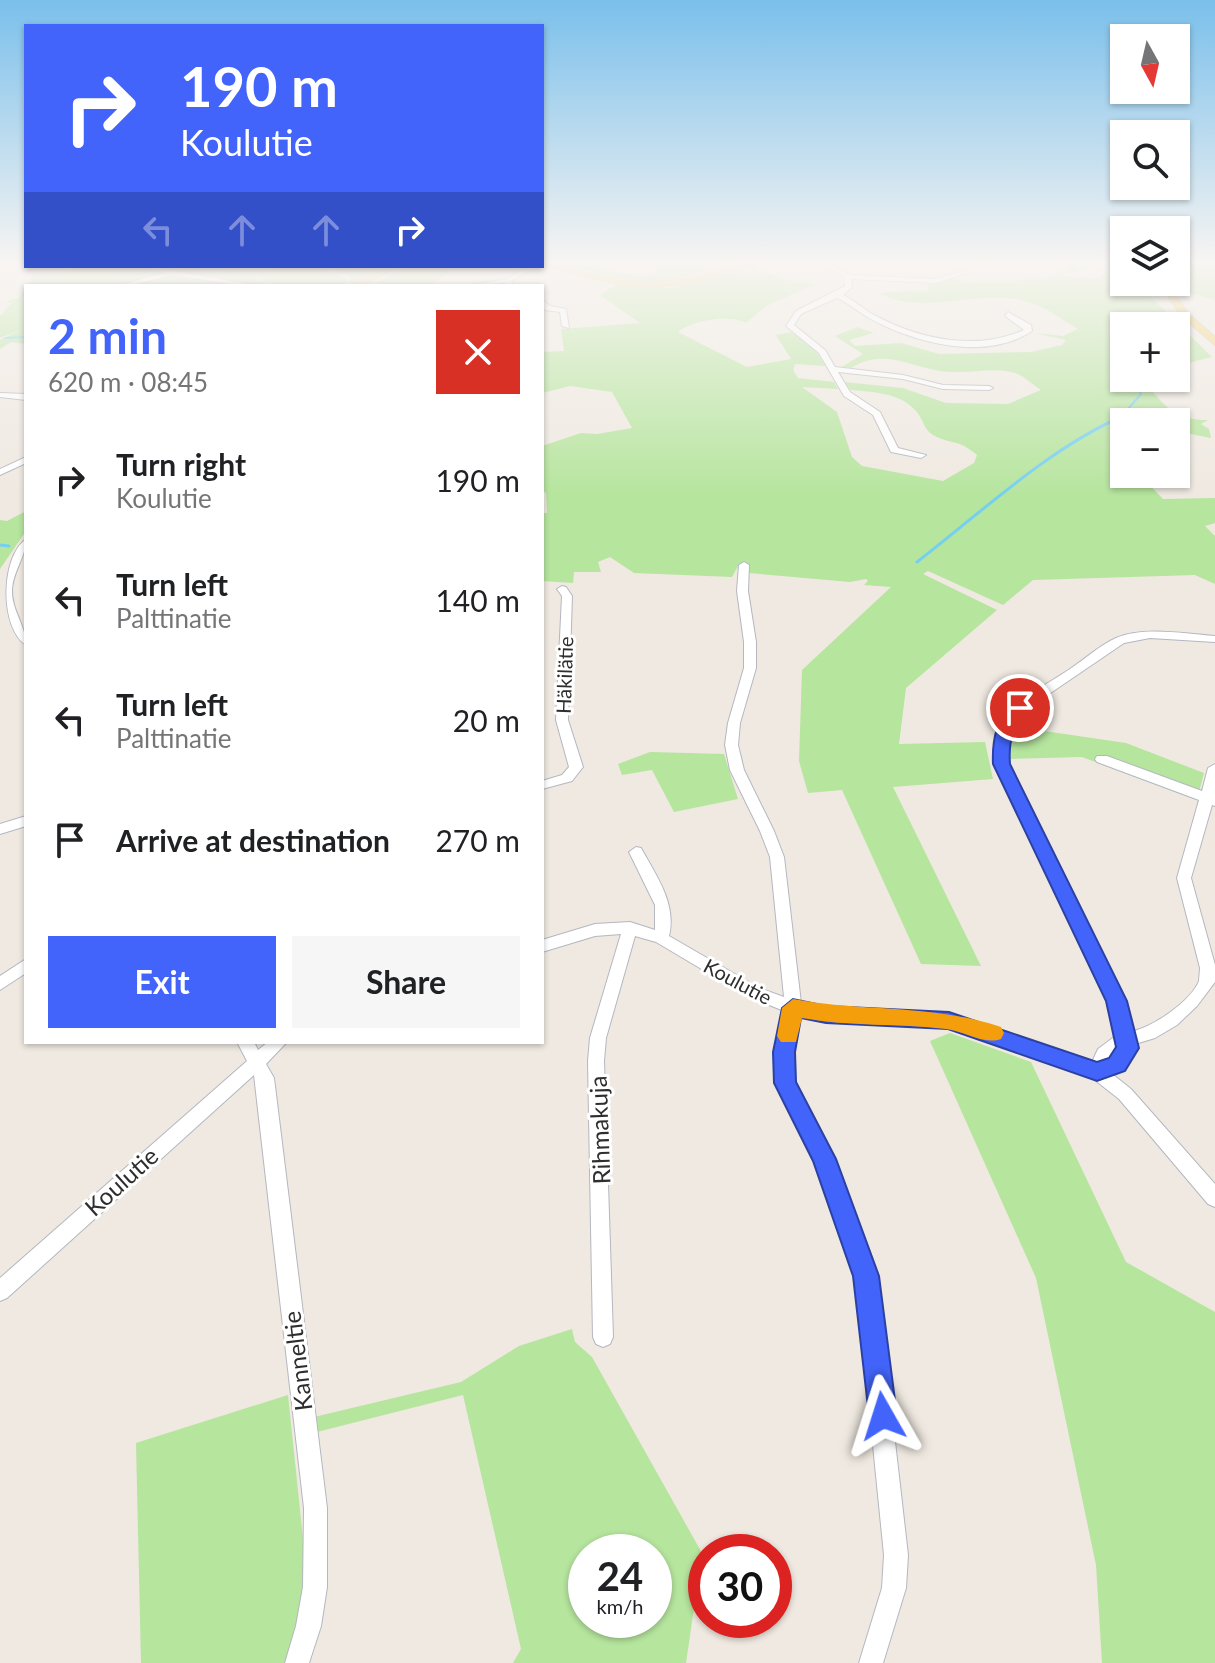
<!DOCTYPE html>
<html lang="en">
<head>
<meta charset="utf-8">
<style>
  body { margin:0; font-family:Lato,sans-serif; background:#f6f6f6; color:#202124; height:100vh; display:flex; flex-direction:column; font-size:30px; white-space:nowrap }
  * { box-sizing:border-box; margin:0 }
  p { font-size:26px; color:#757577 }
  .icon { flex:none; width:44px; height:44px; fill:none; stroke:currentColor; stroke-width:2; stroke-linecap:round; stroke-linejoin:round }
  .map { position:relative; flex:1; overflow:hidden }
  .details { position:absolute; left:24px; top:284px; width:520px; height:760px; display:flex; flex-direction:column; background:#fff; border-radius:0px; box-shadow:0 2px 6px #0004 }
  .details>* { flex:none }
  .hud { position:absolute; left:24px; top:24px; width:520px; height:244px; border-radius:0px; box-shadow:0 2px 6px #0004; background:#4264fb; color:#fff; overflow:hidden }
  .needle { width:52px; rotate:172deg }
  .tools { position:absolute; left:1110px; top:24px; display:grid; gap:16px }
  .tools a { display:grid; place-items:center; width:80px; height:80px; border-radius:0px; background:#fff; box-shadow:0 2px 6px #0004; font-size:40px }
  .speed { position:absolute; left:568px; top:1534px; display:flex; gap:16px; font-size:40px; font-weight:700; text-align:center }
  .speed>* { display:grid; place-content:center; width:104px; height:104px; border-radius:50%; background:#fff; box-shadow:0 2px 6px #0004; line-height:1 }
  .speed small { font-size:20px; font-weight:400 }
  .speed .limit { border:12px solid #d22; background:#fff; color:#111 }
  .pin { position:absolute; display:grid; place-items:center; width:68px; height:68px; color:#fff; margin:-34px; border:4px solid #fff; border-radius:50%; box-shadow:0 2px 8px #0007 }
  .me { position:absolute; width:88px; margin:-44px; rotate:354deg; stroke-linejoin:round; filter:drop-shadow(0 0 6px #0008) }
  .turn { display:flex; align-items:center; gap:28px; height:168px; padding:0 24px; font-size:36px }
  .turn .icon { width:104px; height:104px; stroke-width:2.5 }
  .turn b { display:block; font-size:56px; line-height:68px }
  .lanes { display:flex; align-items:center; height:76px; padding:0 24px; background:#0003; justify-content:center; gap:40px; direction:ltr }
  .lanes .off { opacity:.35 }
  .round { display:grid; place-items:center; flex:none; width:84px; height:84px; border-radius:0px; background:#f6f6f6 }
  .overview { display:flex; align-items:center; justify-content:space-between; height:136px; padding:0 24px }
  h1 { font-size:48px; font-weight:700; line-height:60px; color:#4264fb }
  .button { display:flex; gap:16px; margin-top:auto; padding:16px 24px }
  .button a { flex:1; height:92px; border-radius:0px; background:#4264fb; color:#fff; font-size:32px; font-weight:700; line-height:92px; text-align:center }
  .button a+a { background:#f6f6f6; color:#202124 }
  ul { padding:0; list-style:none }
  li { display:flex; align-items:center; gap:24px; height:120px; padding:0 24px }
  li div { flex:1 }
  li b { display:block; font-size:30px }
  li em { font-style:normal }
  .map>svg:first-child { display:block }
</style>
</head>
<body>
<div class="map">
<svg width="1215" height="1663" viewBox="0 0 1215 1663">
  <rect width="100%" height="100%" fill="#efe9e1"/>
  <g fill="#b6e59e" fill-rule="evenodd">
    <path d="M556,263H575L639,277L660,274L654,270L657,267L649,263H693L709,269C647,293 617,278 556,263Z"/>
    <path d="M1069,263L1076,267L1099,265L1059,276L1095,279L1107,273C1119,284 1128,291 1146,292L1212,357L1176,366V326H1124V378H1153L1156,390L1153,392C1169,411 1179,420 1208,420L1201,424L1209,429L1211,438L1176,431V422H1124V441L1113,445L1124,455V474H1139L1163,499L1215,498V523L1205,526L1215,536V584L1195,575L1033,580L1003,605L928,571L923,574L997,610L906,688L899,744L985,742L993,779L893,787L981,966L921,964L842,790L808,793L799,761L802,670L891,587L864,585L868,581L866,579L850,582L749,573L739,564L732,577L634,573L610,557L598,562L601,572H574L573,583L542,581V513H547L546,493L542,490V446L581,433L597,434L632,428L612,392L570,386L542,393V352L564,351L561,329L640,323L600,295L616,285L673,288L754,267L785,280L815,284L766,306L746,323C731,314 691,320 678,332L747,367L791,359L776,335L791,332L813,347L826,366L795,364L793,370L798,378L834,382L838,389L802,387L837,412L852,457L862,466L943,481L974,463L977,455C957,438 951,445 933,435C925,430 924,423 919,415C904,393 875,392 851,390L844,382L903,388L946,403L1008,404L1041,390C1033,385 1024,376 1015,373C994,367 974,373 953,372C917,372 887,345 851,368L842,367L863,354L835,336L857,327L874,333L849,340L855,346L901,343L939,354L1031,352L1062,345L1066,340L1034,333L1063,336L1078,329C1064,321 1049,309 1034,304C984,285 927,318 878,293L929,290L927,282L956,279L965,283L1043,279L1070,268Z"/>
    <path d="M1176,263H1215V300L1177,289Z"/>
    <path d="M72,266H143L169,276L248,286H30L34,282L30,279L33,273L67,272Z"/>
    <path d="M161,266H208L199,267L198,272L251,269L258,280L272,286L175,273Z"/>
    <path d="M308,266L326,269L347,280L340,286C315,286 270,295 254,271Z"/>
    <path d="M327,266H389L390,267L356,284L349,282L351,277Z"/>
    <path d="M407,266H459L432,283L436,286H383L377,282Z"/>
    <path d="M26,289V344L11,342L0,349V340L23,329L0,338V316L12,303L4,302L18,298Z"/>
    <path d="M26,511V531L0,569V520L7,521Z"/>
    <path d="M1017,727L1126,743L1204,773L1197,800L1082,757L1007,759V741Z"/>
    <path d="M650,752L724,754L738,799L674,812L652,770L622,775L618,764Z"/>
    <path d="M950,1033L1031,1062L1126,1262L1215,1312V1663H1102L1096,1565L1036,1278L930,1041Z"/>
    <path d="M572,1329L575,1342L592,1357L702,1553L686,1663H513L521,1649L463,1395L313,1433L314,1417L461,1382L519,1346ZM586,1552H654V1620H586Z"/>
    <path d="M288,1395L307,1577L290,1663H141L136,1443Z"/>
  </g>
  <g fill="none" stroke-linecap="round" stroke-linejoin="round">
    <g stroke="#75cff0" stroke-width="2">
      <path d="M5,338L26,337"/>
      <path d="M1121,417L1141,394L1132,378"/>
    </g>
    <g stroke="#75cff0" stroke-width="3">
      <path d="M0,545L9,546"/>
      <path d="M917,562C983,511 1049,448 1125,415"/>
    </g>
    <g stroke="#b4b7c1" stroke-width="2">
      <g id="minor">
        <path d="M819,263H827L850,275L936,279L991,263V265L936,283L851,279L852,287L843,295C854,300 863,309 874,315C920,340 976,351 1024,330L1005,316L1008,312L1031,325L1032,331C985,362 914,343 869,318C858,312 849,303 837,298L801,314L794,325L825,350L835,367L903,375L943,385L989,386L993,388L989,390L943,389L903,379L838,372L850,392L880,412L898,448L926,455L921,458L891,452L873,415L844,396L819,353L786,326L796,311L845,286L844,276Z"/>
        <path d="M1098,263H1104L1105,271H1101Z"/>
        <path d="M146,266L261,286H243L172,275L128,286H116L165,273Z"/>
        <path d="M531,266H540L513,279L511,282L516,286L504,283L466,286L506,279Z"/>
        <path d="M542,300L550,306L566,309L569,328L562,326L560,312L545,310L542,306Z"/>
        <path d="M0,393L26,394V400L0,397Z"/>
        <path d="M26,457V463L0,475V469Z"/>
        <path d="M26,539C26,557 13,571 12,589C11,610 26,625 26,645C0,628 0,558 26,539Z"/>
        <path d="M744,562L749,565L748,591L756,642V668L740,723L738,745L744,770L774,831L784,857L801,1003L826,1007L949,1013L1092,1062L1098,1049L1118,1034L1108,1001L995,764C988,712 1034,693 1070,669C1085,659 1100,645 1116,638C1143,626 1186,634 1215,636V642L1150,638L1124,643L1024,711C1011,727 1005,743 1009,764L1124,1001L1133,1031C1153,1027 1191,1001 1199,981C1199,980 1200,969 1200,968L1177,878L1199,800L1097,762L1095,759L1097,756H1107L1202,791L1208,768L1215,764V806L1212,805L1191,878L1215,965V982L1197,1006L1177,1025L1155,1038L1135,1044L1125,1065L1111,1073L1131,1089L1215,1184V1207L1208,1204L1119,1099L1091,1077L1059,1063L949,1027L826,1021L800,1016L792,1052L794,1083L833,1159L876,1276L908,1555L906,1588L883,1663H859L882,1588L884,1555L856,1276L815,1160L776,1083V1052L784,1011L747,996L656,942L635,936L606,1038L604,1061L613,1337L610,1344L603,1347L596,1344L593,1337L588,1061L590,1038L621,934L595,936L542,952V940L595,924L630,922L655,930V905L629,852L636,847L641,848C656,875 677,904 669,936L759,988L784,997L770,857L760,831L730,770L725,745L728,723L744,668V642L737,591L739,565Z"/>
        <path d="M562,586L566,587L572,596L568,720L583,767L572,781L542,789V781L562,775L569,767L556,720L562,596L557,589Z"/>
        <path d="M26,816V826L0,834V824Z"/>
        <path d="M26,959V973L0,990V976Z"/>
        <path d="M237,1042H254L258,1050L268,1042H287L266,1064L274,1078L327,1508V1587L321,1626L309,1663H285L296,1626L303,1587L304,1508L254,1075L7,1298L0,1301V1278L247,1061Z"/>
      </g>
    </g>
    <g stroke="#c9c9c9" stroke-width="2">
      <g id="major">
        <path d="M542,263L619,280L649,283L687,279L747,263H758C746,269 730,273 717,277C652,296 605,284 542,265Z"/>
        <path d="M391,266H401L361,286H351Z"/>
        <path d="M1159,282H1167L1187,312L1215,337V345L1181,316Z"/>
      </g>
    </g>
    <use href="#minor" fill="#fff" fill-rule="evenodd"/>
    <use href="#major" fill="#f2d163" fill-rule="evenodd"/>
  </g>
  <linearGradient id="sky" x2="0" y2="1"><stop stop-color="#7abfeb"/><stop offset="0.53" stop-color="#f8f5f2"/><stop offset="1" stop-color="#f8f5f2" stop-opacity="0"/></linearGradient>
  <rect width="1215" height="496" fill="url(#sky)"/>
  <path fill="#4264fb" stroke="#2b41a3" stroke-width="2" d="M1020,703L1028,708C1014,728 1008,738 1010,764L1127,1001L1139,1048L1125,1071L1097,1081L948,1029L826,1023L801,1018L795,1052L796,1082L836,1159L879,1276L897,1416L893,1426L883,1430L873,1426L869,1416L853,1276L813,1161L774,1083L773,1052L782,1008L793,999L826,1006L949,1012L1097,1062L1109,1058L1116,1047L1106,1001L993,764C992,742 996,711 1020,703Z"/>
  <path fill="#f59e0b" d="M793,999C862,1012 933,1004 1001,1027L1004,1033L1001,1039C983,1045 964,1031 946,1029C898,1023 850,1027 802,1018L796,1042H781L777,1036L782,1008Z"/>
  <g text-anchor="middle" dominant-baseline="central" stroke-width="6" stroke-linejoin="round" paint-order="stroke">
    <g font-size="20" fill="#2e2e2e" stroke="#fff">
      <text transform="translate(564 675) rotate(-88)">Häkilätie</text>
      <text transform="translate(738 981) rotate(28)">Koulutie</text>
    </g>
    <g font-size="24" fill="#2e2e2e" stroke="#fff">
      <text transform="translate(599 1130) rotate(-92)">Rihmakuja</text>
      <text transform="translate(121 1181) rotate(-42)">Koulutie</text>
      <text transform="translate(297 1361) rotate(-97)">Kanneltie</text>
    </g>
  </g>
</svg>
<div class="tools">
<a><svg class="needle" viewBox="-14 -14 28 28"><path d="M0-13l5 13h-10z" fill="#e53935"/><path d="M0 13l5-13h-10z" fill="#757577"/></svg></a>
<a><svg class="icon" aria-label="search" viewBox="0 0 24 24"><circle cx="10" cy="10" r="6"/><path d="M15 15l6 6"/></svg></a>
<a><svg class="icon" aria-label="layers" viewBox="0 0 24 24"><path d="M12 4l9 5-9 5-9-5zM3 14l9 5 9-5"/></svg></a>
<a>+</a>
<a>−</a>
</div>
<div class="speed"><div>24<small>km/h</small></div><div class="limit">30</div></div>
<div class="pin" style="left:1020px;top:708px;background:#d93025"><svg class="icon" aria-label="arrive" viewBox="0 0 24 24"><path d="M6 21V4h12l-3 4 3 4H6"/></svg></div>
<svg class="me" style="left:883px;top:1416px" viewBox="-20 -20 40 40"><path d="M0-17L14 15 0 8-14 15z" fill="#4264fb" stroke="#fff" stroke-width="4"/></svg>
<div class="hud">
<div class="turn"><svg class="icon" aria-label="right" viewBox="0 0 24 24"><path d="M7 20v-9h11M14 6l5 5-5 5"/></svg><div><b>190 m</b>Koulutie</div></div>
<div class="lanes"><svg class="icon off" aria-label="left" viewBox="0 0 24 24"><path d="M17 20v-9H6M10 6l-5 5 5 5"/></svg><svg class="icon off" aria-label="ahead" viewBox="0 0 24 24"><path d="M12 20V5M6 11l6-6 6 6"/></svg><svg class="icon off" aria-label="ahead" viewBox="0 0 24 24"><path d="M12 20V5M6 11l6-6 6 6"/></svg><svg class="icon" aria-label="right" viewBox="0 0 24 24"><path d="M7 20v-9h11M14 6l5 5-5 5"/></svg></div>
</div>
<section class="details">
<div class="overview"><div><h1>2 min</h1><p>620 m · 08:45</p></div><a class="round" style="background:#d93025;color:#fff"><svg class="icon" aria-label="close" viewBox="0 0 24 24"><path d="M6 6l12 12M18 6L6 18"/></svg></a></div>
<ul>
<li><svg class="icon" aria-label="right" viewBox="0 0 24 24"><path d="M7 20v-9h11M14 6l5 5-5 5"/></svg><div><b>Turn right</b><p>Koulutie</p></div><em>190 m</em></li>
<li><svg class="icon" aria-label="left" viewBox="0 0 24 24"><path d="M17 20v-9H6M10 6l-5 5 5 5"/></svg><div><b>Turn left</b><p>Palttinatie</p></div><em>140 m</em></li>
<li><svg class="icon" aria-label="left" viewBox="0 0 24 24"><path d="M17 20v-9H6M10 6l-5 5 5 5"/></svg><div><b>Turn left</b><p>Palttinatie</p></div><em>20 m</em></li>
<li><svg class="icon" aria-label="arrive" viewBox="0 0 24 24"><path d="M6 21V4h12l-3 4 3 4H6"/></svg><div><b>Arrive at destination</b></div><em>270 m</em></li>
</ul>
<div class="button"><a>Exit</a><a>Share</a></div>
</section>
</div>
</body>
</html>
